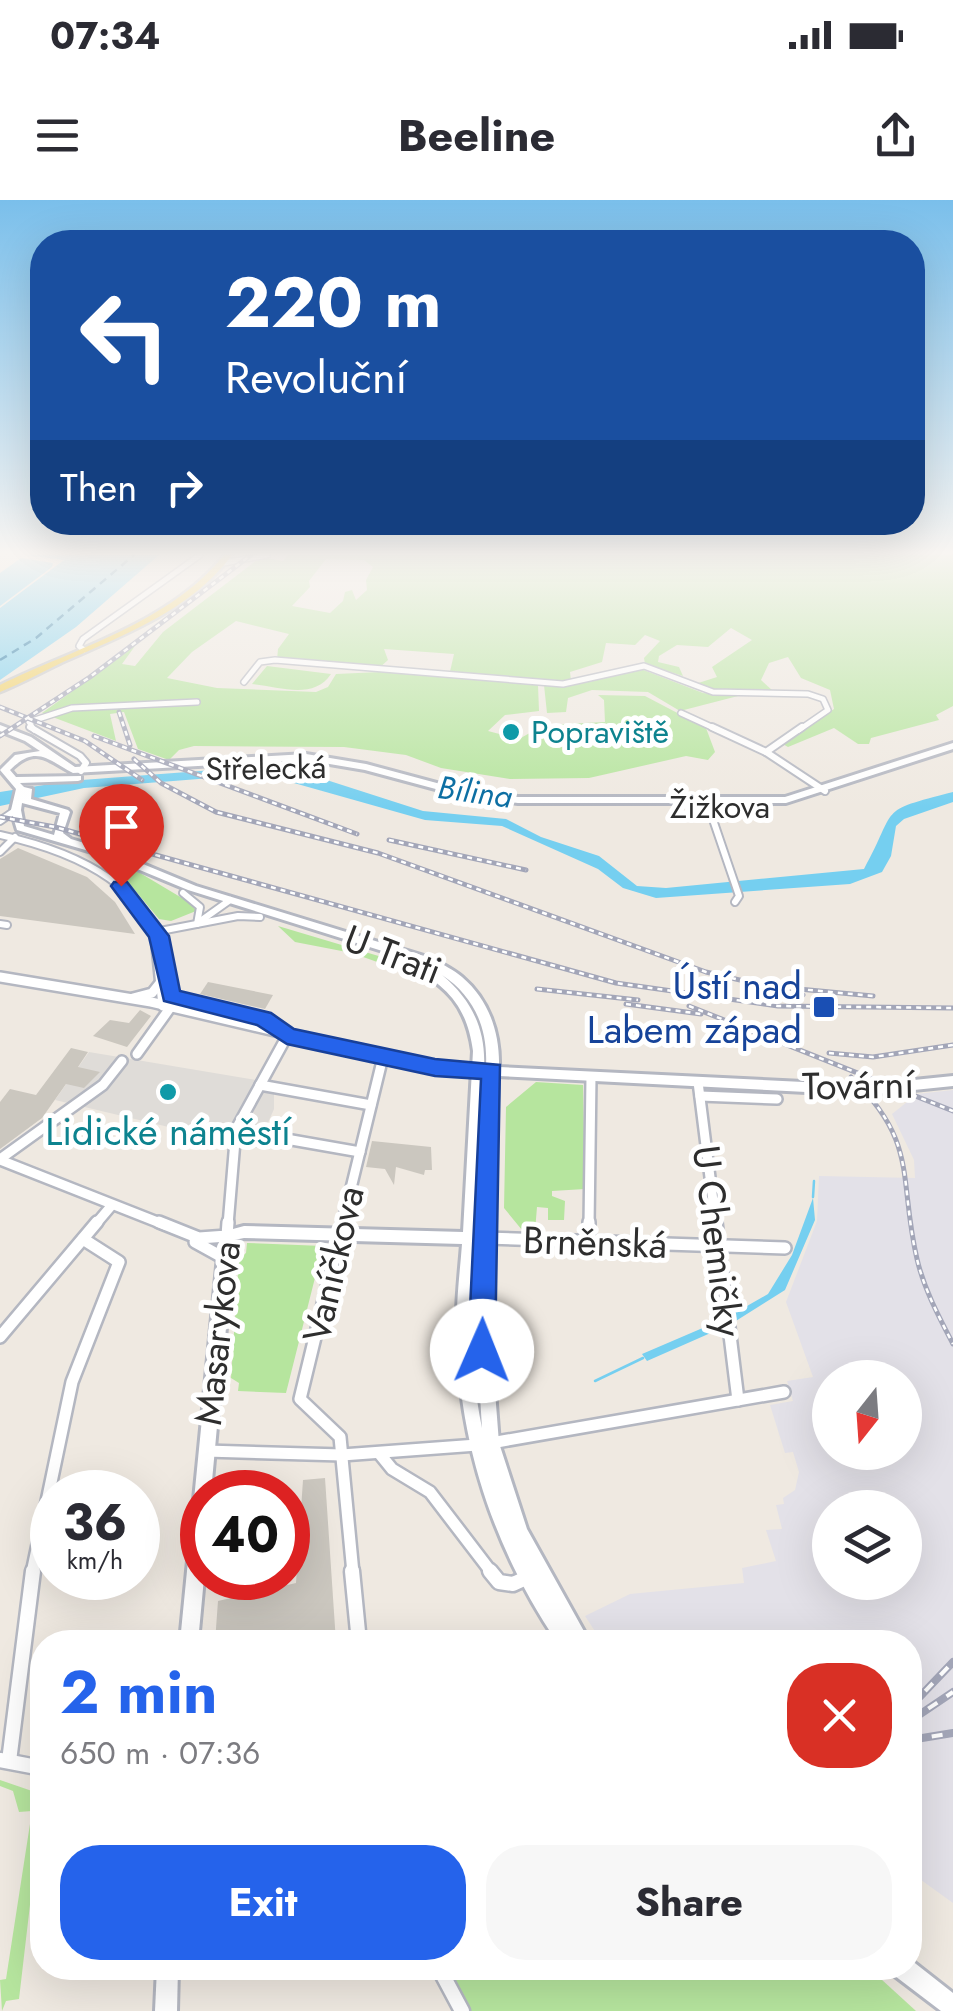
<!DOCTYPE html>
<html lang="en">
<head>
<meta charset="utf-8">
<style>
  body { margin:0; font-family:Jost,sans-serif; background:#f7f7f7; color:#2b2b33; height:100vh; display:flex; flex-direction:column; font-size:38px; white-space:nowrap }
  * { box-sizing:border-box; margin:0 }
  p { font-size:32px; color:#7c7c81 }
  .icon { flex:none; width:55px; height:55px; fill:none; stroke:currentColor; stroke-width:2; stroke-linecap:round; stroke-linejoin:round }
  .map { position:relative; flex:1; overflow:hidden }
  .panel { position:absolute; left:30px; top:1430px; width:892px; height:350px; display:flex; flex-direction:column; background:#fff; border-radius:40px; box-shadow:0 10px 40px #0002 }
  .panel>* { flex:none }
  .top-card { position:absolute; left:30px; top:30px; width:895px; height:305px; border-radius:40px; box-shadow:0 10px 40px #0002; background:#1a4fa0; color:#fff; overflow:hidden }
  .needle { width:65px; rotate:197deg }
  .controls { position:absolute; left:812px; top:1160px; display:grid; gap:20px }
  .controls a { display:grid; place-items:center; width:110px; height:110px; border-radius:50%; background:#fff; box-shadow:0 10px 40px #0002; font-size:50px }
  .speed { position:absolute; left:30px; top:1270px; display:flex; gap:20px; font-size:50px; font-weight:700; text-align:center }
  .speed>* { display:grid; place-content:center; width:130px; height:130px; border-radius:50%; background:#fff; box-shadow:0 10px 40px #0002; line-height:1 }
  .speed small { font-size:25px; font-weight:400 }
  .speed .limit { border:15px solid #d22; background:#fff; color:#111 }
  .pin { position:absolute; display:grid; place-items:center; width:85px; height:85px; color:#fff; margin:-102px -42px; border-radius:50% 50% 50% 0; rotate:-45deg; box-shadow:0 0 10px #0007 }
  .pin .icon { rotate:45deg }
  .me { position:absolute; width:110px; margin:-55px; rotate:1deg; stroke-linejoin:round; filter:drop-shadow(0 0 8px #0008) }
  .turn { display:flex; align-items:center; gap:35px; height:210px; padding:0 30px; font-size:45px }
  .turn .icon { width:130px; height:130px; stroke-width:2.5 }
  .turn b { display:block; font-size:70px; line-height:85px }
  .then { display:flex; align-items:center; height:95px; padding:0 30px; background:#0003; gap:20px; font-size:38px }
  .round { display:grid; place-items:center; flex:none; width:105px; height:105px; border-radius:40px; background:#f7f7f7 }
  .headline { display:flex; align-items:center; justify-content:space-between; height:170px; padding:0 30px }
  h1 { font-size:60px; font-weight:700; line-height:75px; color:#2563eb }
  .button { display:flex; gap:20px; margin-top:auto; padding:20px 30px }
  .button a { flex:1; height:115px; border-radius:40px; background:#2563eb; color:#fff; font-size:40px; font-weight:700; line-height:115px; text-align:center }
  .button a+a { background:#f7f7f7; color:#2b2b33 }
  .status { display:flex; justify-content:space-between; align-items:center; height:70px; padding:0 50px; background:#fff; direction:ltr }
  .status svg { height:28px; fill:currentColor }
  header { display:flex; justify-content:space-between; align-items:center; height:130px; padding:0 30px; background:#fff; font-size:45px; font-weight:700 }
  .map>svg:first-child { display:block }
</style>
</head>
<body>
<div class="status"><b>07:34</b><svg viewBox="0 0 49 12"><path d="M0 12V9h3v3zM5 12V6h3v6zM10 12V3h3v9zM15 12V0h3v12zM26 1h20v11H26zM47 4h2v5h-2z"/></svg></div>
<header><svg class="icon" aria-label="menu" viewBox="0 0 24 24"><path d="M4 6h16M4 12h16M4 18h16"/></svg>Beeline<svg class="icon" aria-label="share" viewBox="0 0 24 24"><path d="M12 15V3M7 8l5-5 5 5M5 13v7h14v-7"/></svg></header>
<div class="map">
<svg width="953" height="1811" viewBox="0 0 953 1811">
  <rect width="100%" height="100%" fill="#efe9e1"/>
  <path fill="#e3e1e8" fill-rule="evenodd" d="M953,890V1703L910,1672V1442H602L585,1416L630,1394L744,1383L742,1368L776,1361L766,1330L782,1329L776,1305L784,1304L783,1298L795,1290L799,1272L793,1252L785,1253L770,1205L793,1201L787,1181L813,1177L786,1102L817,1021L819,976L915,978L914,960L892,914L917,894ZM830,1178H905V1252H830ZM830,1308H905V1382H830Z"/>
  <g fill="#b6e59e" fill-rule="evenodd">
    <path d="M288,355H953V506L936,515L939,520L871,538L869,544H858L834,528L788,547L781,543L834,509L830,490L801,478L788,457L769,463L761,480L773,491L718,490L692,485L717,477L712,467L752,440L731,428L708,447L677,445L659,456L658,462L679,467L683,476L645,464L644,458L660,441L645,435L635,445L606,443L602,462L570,472L571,481H564L449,476L454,454L384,449L388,460L378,469L277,460L278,449L289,434L236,421L192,452L167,478L217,488L316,492L328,487L336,474L380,472L538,485L539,511L505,515L488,531L519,539L544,525L605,522L604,500L598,495L645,496L706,528L715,552L708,560L686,556L589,578L510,579L441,568L406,555L344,547L194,546L179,550L169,560L138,549L124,512L110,514L116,541L42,513L135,446L122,464L135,466L163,432L261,357L283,361ZM326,359L364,360L373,367L366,380L367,390L356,400L352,390L345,392L343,401L330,413L292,406L310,387L309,381Z"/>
    <path d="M267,466L331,474C314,500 280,487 252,484Z"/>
    <path d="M641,469L703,493L738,496L680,511L648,492L592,490L568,498L566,512L547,513L544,485C586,486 605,472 641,469Z"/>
    <path d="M104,656L120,661L192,704L196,711L171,721L159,719L123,676L125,673L97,657Z"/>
    <path d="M278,726L402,763L408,773L352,753L295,742Z"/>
    <path d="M536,882L583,885L585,989L552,991V996L565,1001L564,1020H548V1008L537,1007L535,1031L522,1030L504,1008L506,907Z"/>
    <path d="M247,1043L323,1046L286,1193L238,1191L239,1183L231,1178L239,1058L246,1053Z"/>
    <path d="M0,1580L32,1591L42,1602L19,1799L6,1801L2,1811L0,1780L6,1779L32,1611L19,1612L13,1591L0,1586Z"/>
    <path d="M439,1768H869L916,1811H462Z"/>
  </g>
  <path fill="#dfdcd8" d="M89,852L274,883V909L257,948L55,900Z"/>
  <g fill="#75cff0">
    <path d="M24,355H159L76,427L0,480V408L64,360Z"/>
    <path d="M21,358L53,363L52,367L0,406V373Z"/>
    <path d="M280,565L423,611L506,619L541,637L599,656L637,686L666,688L864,669C899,606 875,612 953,592V602L904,619L896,626L891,656L882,672L850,684L656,698L623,688L598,669L502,626L425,620L262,574L84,588L0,606V592L69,581Z"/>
    <path d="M813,998L815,1020L785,1090L731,1124L647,1161L642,1154L726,1118L768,1094L792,1055Z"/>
  </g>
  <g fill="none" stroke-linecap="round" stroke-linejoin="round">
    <g stroke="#75cff0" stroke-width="2.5">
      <path d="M813,997L814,981"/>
      <path d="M595,1181L643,1158"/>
    </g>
    <path stroke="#0d6fa3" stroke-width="2.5" stroke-dasharray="8 6" stroke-linecap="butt" d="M0,460L36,438L134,355"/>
  </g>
  <g fill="#cbc7bf">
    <path d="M18,648L87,677L115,702L135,734L0,716V659Z"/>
    <path d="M208,782L273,795L265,809L200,794Z"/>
    <path d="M140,810L151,816L127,847L93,836L110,820L129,823Z"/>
    <path d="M71,848L88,852L78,867L100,872L84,888L66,884L42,918L0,949V902L10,889L36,895Z"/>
    <path d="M372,941L431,947L432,970H425L424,975L396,967L394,985L385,969L366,967Z"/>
    <path d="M325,1278L336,1442H215L218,1401L296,1383L303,1280Z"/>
  </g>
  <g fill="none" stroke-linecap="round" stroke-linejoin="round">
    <g stroke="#b4b7c1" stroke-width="8">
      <g id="street-far4">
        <path d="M224,363L267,355"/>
        <path d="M84,450L79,446L83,439L200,355"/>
        <path d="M244,482L260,462L275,460L563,484L644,466L713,492L808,494L823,499L828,510L799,530"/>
        <path d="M681,513L718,530"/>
        <path d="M34,530L29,522L72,508L197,502"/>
      </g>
    </g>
    <g stroke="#b4b7c1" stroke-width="10">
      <g id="street-far3">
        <path d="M30,527L80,556L86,563L81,571"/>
        <path d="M712,527L766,552"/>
        <path d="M802,527L766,552L825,591"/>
        <path d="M707,602L739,696L735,702"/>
        <path d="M0,621L16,610"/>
        <path d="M0,635C64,649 142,679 162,749"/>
        <path d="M0,652L15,637"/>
        <path d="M183,693L200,707L197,724"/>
        <path d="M199,722L230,700"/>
        <path d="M0,724L7,725"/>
        <path d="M155,732L238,716L260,717"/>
        <path d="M155,732L157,749"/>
      </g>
    </g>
    <g stroke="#b4b7c1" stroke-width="14">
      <g id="street-far2">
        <path d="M157,746L163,806"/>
        <path d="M161,746L169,772L170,808"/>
        <path d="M0,777L151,802L424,866L478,871"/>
        <path d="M171,796L264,819L285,834"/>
        <path d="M133,798L152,793L160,783"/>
        <path d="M137,854L170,808"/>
        <path d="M698,882L716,1025"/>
        <path d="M260,885L371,905"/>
        <path d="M700,896L777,899"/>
        <path d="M269,936L360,952"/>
        <path d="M0,959L103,885L122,861"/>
        <path d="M0,960L165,1025"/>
        <path d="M95,1025L112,1005"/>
        <path d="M228,1025L236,929L287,836"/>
        <path d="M342,1025L383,857"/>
        <path d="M589,1025L591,877"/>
      </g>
    </g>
    <g stroke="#b4b7c1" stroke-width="16">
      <g id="street-far1">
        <path d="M159,1022L199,1038L227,1036L228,1022"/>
        <path d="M343,1022L300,1199L340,1237L353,1373"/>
        <path d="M716,1022L738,1200"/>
        <path d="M486,1038L785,1048"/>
        <path d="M195,1042L224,1058"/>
        <path d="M589,1042V1022"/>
        <path d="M0,1137L97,1022"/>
        <path d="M491,1243L784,1192"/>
        <path d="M206,1251L342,1255L477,1245"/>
        <path d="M379,1253L392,1269L430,1292L492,1373"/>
        <path d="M32,1373L72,1182L119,1062L83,1039"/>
      </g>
    </g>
    <g stroke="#b4b7c1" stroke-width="19">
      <g id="street">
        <path d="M352,1371L359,1442"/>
        <path d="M490,1371L499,1382L513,1384L526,1378"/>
        <path d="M0,1560L42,1568"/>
        <path d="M9,1561L33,1371"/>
        <path d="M439,1768L462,1811"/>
      </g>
    </g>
    <g stroke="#b4b7c1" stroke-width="6">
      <g id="secondary">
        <path d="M0,525L31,537L75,567L306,554L366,564L459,589L518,597H785L953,543V549L786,603H518L458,595L365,570L306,560L73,573C48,560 36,544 10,570L16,577L81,576V580L78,581L20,583L24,587L32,589L31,599L68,610L70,612L63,633L71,639L114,652L196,686L434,759C443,765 454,770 462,777C489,800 500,833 499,867L865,885L953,876V886L865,895L498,876L489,1114L499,1243L527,1329L590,1442H557C494,1349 458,1242 457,1129C456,1100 460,1072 462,1044L244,1038L234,1040L211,1292H202L204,1378L198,1442H180L220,1036L222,1032L244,1026L463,1032L473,851C467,807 448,786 409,766L407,763L411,760L188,690L106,656L17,630L11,610L16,589L0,570L15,555L40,551L25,541L0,531ZM22,603L60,613L54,635L24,626L21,610ZM442,775C474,796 488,828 486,866L484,867C486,829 471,799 442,775ZM484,875L486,876L479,1034L477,1033ZM476,1043H478L475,1114L482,1228C469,1166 471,1105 476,1043Z"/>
        <path d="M911,1760L953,1793V1811H941L895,1776L893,1768H910Z"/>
        <path d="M157,1768H178L177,1811H155Z"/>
      </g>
    </g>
    <g stroke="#c9c9c9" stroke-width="5">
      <path id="primary" d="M224,355H232C191,410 124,435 63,462C42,472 22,483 0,492V485C75,448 170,423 224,355Z"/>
    </g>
    <use href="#street-far4" stroke="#fff" stroke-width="5"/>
    <use href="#street-far3" stroke="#fff" stroke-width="6"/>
    <use href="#street-far2" stroke="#fff" stroke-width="9"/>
    <use href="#street-far1" stroke="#fff" stroke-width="11"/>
    <use href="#street" stroke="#fff" stroke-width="14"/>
    <use href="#secondary" fill="#fff" fill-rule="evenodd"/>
    <use href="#primary" fill="#f2d163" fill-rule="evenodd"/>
    <g stroke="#a3a6b8" stroke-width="5">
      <g id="rail-far1">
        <path d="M0,507L85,541L142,580"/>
        <path d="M119,512L130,545"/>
        <path d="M0,536L90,477L251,355"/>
        <path d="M94,536L357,634"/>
        <path d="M134,559L161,583L216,612L378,653L706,772L803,795"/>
        <path d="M0,617L55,627L616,783L778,806L953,808"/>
        <path d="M389,640L526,670"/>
        <path d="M788,788L873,796"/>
        <path d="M537,789L638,800"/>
        <path d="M626,804L701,814"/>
        <path d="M689,806L953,911"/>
        <path d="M829,853L873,857L953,845"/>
        <path d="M851,877C919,943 898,977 917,1059C924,1089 939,1117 953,1144"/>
      </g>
    </g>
    <g stroke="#a3a6b8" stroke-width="8">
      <g id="rail">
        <path d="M910,1507L953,1462"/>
        <path d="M910,1521L953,1492"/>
        <path d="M910,1540L953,1533"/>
      </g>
    </g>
    <use href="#rail-far1" stroke="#fff" stroke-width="2.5" stroke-dasharray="5" stroke-linecap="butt"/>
    <use href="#rail" stroke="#fff" stroke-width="4" stroke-dasharray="11" stroke-linecap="butt"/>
  </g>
  <linearGradient id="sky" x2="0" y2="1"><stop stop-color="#7abfeb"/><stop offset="0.58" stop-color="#f8f5f2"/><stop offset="1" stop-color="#f8f5f2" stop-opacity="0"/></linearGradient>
  <rect width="953" height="608" fill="url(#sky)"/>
  <path fill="#2563eb" stroke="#184099" stroke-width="2.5" d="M114,682H127L169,736L180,791L271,813L294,829L435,859L500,865L495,1151L491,1160L482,1164L472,1160L468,1151L481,879L435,876L287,844L257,825L164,801L149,737L111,686Z"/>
  <g fill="#0f9aa8" stroke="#fff" stroke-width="4">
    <circle cx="511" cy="532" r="10"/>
    <circle cx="168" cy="892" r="10"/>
  </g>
  <rect fill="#1a4fb4" stroke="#fff" stroke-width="4" x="812" y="795" width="24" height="24" rx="5"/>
  <g text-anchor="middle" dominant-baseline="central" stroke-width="10" stroke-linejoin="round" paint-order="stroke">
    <g font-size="32" fill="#0d838f" stroke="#fff" text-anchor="start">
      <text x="531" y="532">Popraviště</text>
    </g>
    <g font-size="32" fill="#2e2e2e" stroke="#fff">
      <text transform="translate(266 568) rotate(-1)">Střelecká</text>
      <text x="720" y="607">Žižkova</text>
    </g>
    <g font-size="32" font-style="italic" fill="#0d6fa3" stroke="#fff">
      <text transform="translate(475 592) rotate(8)">Bílina</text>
    </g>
    <g font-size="38" fill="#2e2e2e" stroke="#fff">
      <text transform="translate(393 754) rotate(21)">U Trati</text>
      <text transform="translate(858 885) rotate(-1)">Tovární</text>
      <text transform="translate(718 1041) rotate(83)">U Chemičky</text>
      <text transform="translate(595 1042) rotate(2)">Brněnská</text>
      <text transform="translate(333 1064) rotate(-77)">Vaníčkova</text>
      <text transform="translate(217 1133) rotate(-84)">Masarykova</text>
    </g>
    <g font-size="38" fill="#164399" stroke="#fff" text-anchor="end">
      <text x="802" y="785">Ústí nad<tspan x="802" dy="44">Labem západ</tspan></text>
    </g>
    <g font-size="38" fill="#0d838f" stroke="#fff">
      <text x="168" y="931">Lidické náměstí</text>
    </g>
  </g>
</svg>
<div class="controls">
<a><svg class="needle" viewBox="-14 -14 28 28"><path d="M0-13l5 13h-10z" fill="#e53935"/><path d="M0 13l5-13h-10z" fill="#7c7c81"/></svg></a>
<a><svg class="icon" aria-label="layers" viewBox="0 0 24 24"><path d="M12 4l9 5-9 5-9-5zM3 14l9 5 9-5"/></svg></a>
</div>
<div class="speed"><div>36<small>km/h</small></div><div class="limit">40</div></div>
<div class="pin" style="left:121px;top:686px;background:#d93025"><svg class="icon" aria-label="arrive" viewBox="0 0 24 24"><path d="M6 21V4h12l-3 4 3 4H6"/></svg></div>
<svg class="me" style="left:482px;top:1151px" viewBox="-20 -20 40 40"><circle r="19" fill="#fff"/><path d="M0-13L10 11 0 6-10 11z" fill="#2563eb"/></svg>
<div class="top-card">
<div class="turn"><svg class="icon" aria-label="left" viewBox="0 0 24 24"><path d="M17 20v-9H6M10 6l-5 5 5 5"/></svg><div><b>220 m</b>Revoluční</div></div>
<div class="then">Then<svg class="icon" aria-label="right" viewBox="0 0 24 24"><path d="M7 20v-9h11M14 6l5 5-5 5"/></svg></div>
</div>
<section class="panel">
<div class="headline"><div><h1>2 min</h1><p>650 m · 07:36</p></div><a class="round" style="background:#d93025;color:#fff"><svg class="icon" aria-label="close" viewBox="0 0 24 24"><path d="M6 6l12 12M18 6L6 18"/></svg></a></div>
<div class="button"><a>Exit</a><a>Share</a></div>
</section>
</div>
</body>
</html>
